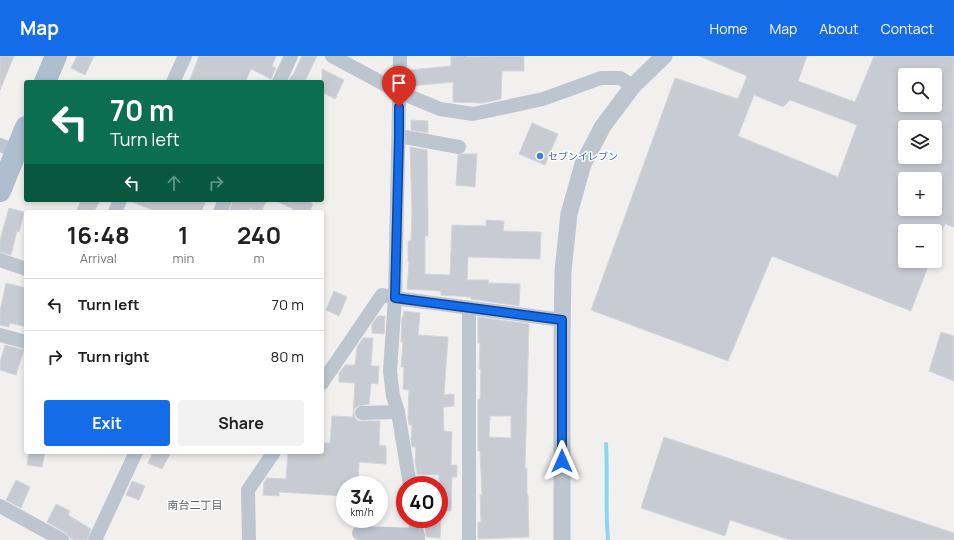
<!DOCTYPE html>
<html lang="en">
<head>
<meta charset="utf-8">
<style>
  body { margin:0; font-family:Manrope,"Noto Sans JP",sans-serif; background:#f2f2f2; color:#222; height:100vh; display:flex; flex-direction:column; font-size:15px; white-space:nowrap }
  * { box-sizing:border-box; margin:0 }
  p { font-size:13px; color:#767676 }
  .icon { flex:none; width:22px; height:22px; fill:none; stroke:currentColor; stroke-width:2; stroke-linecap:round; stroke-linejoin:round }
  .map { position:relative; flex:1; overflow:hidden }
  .side { position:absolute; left:24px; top:154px; width:300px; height:244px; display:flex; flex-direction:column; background:#fff; border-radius:4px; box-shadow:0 2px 6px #0003 }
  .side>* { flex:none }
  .hud { position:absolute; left:24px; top:24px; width:300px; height:122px; border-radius:4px; box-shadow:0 2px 6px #0003; background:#0b6e4f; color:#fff; overflow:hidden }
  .fabs { position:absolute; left:898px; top:12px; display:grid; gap:8px }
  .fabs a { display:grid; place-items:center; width:44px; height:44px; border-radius:4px; background:#fff; box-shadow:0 2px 6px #0003; font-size:20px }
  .speed { position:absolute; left:336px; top:420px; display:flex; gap:8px; font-size:20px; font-weight:700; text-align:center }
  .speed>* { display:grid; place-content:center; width:52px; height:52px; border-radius:50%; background:#fff; box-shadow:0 2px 6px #0003; line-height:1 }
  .speed small { font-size:10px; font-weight:400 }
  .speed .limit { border:6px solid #d22; background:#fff; color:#111 }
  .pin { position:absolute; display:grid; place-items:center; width:34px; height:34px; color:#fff; margin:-41px -17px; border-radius:50% 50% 50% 0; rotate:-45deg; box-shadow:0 0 4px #0007 }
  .pin .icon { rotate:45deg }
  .me { position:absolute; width:44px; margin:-22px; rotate:0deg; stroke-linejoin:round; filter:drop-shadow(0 0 3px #0008) }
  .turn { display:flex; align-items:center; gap:14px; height:84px; padding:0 20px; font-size:18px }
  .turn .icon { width:52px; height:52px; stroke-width:2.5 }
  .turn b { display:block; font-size:28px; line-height:34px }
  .lanes { display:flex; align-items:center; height:38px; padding:0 20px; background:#0003; justify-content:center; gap:20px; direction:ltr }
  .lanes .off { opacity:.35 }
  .eta { display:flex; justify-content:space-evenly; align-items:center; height:68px; text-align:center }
  .eta b { font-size:24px; font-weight:700; line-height:28px }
  .cta { display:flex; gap:8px; margin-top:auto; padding:8px 20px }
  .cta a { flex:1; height:46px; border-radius:4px; background:#146ce8; color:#fff; font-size:16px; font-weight:700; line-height:46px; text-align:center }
  .cta a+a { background:#f2f2f2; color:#222 }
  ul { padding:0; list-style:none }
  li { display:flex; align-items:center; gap:12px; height:52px; padding:0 20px; border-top:1px solid #e0e0e0 }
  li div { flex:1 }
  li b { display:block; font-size:15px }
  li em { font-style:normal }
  header { display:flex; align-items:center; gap:24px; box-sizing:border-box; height:56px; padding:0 20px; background:#146ce8; color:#fff }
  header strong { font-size:19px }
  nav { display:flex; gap:22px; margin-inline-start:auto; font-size:14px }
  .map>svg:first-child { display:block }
</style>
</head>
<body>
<header>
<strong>Map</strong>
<nav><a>Home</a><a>Map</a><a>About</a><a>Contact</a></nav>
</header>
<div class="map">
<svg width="954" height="484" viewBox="0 0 954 484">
  <rect width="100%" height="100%" fill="#f2efef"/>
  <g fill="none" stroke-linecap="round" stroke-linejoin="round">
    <path stroke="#89d7ef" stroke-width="4" d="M606,388C608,420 605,452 608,484"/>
  </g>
  <g fill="#c9cbd2" stroke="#d3d5db" fill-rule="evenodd">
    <path d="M0,0H14L0,34Z"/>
    <path d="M77,0H94L85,19L71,12Z"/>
    <path d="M199,0H276L272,10L276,12L271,23L251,13L245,26H189Z"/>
    <path d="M302,0H317L305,25L308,26H288L292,19H293Z"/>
    <path d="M451,0H467V1L524,0V15H502L501,43L483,47L453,46V26L410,30L409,14L451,10Z"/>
    <path d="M699,0H807L798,25L855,46L874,0H954V171L945,168L942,175H905V205H930L911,255L772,200L728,305L591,254L675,22L738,43L747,20ZM905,19H935V49H905ZM754,39L783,51L790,44L857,69L838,121L738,80ZM905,71H935V101H905ZM905,123H935V153H905Z"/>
    <path d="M322,13L344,24L335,43L322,36Z"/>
    <path d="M411,64L428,65V77L411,74Z"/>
    <path d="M532,67L558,78L545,109L519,98Z"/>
    <path d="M410,91L427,94L428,159V180H425V218L450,219L452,169L486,170V164L504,165L503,175L541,176L540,203L468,201L467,224H489L488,227L520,228L519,250L471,243V241L441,239V235L407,233L409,206H408V185H411L412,155Z"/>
    <path d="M464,98H477L475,131L456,129L458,99Z"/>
    <path d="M81,144H100L94,156H76Z"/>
    <path d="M128,144H206L201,156H157Z"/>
    <path d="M233,144H267L261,156L250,152L248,156H229Z"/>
    <path d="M275,144H305L313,148L309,156H291L293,153Z"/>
    <path d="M9,152L24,156L19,176L17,175L11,199L0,196V184Z"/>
    <path d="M6,227L26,232V271L10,267L9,271L0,269V255Z"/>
    <path d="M334,235L347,241L339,260L326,254Z"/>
    <path d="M404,255L420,257L418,279L448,281L444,339L454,338V350L443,351L444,375L452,376L451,409H457V421H452L451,455H439V419L417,418L415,405L416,391H412L411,385L412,369H409L408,362L409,334L403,333L404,311H401L403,286H401L402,261H403Z"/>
    <path d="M378,260H385L384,278L372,277V268Z"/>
    <path d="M478,261L529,268L525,412H527V439H528L529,481L478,483V466H481L480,439H482L480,395H478V343H480L481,313H479L480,287H478ZM490,360H511V382L489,381Z"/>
    <path d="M941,276L954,280V325L929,315Z"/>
    <path d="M363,282H373L371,310H379L378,328L371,327L369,348L358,350L354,353V358L355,362L358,365H380L379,389L386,390V408L359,406L358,429H345V440L279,436V440L263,439L264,426L267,422L286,423L288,396H322V387H330L332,360L353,361L355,327L339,326V317L345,309H355L357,291Z"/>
    <path d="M5,289L24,294L16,319L0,314V306Z"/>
    <path d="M664,381L954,477V484H790L730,464L725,480L641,452Z"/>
    <path d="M29,396H45L42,411L27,409Z"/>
    <path d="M153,396H171L162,413L148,407Z"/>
    <path d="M16,424L30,431L21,452L6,444Z"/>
    <path d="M132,425L145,430L139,444L126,439Z"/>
    <path d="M56,448L70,455L68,459L91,473L87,484H74L70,482L66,477L47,466Z"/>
    <path d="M425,463L441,464L440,482L426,481Z"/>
  </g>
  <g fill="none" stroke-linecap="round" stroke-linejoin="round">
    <g stroke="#bdc6cf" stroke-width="14">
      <path d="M332,0L399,36L440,53L473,58L543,43L601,22H620L633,30"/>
      <path d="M400,0L395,242L390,315L393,340L398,356L410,429"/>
      <path d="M173,26L185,0"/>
      <path d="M279,26L291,0"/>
      <path d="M399,80L459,91"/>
      <path d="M0,89L16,95"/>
      <path d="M115,156L120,144"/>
      <path d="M220,156L225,144"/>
      <path d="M0,204L26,213"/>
      <path d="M469,252V484"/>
      <path d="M0,279L26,286"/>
      <path d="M322,327L382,239L395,242L562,264"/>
      <path d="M362,357L398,356"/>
      <path d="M0,450L62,484"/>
      <path d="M415,463L418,484"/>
      <path d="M359,477L418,479"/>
      <path d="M95,484L136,396"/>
      <path d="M249,484L248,434L274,396"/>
    </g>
    <path stroke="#bdc6cf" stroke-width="17" d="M562,484V282L563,215L569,158L583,108L603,70L633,30L664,0"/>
    <g stroke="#aebecf" stroke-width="22">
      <path d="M45,26L56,0"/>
      <path d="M0,135L26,71"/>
    </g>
  </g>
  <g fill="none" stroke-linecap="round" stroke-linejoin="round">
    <g stroke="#0d4697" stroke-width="10">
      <path id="route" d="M399,51V80L395,242L562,264V405"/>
    </g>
    <use href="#route" stroke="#146ce8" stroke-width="7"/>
  </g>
  <circle fill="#3f7fe0" stroke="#fff" stroke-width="1.5" cx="540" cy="100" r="4"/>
  <g text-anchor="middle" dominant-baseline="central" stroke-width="3" stroke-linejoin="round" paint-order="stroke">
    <g font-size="10" fill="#366cbe" stroke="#fff" text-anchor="start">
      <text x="548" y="100">セブンイレブン</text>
    </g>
    <g font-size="11" fill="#5c6065" stroke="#fff">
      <text x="195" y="448">南台二丁目</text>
    </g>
  </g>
</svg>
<div class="fabs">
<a><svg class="icon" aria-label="search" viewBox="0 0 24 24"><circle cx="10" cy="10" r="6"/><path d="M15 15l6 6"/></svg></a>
<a><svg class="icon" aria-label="layers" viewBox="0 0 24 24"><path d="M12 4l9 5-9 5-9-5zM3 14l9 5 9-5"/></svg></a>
<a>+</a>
<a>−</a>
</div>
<div class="speed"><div>34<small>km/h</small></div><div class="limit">40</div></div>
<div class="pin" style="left:399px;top:51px;background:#d93025"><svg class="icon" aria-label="arrive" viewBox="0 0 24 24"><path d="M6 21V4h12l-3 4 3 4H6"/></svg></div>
<svg class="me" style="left:562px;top:405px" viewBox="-20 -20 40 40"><path d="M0-17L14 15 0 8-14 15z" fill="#146ce8" stroke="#fff" stroke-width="4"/></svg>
<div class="hud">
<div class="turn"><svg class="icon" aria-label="left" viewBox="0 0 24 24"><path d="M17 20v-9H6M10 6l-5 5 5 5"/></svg><div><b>70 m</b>Turn left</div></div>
<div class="lanes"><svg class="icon" aria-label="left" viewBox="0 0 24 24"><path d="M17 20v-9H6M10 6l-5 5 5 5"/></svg><svg class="icon off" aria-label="ahead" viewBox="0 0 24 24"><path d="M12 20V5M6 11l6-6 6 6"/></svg><svg class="icon off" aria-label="right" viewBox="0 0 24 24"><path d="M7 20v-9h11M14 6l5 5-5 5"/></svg></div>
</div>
<section class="side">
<div class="eta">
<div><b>16:48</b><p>Arrival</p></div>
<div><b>1</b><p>min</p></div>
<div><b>240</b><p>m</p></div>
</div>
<ul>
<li><svg class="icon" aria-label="left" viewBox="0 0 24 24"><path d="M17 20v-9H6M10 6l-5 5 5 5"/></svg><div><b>Turn left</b></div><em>70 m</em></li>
<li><svg class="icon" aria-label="right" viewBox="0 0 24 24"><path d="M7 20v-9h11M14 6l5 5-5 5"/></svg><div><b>Turn right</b></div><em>80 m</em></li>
</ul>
<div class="cta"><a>Exit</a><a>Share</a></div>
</section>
</div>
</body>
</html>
